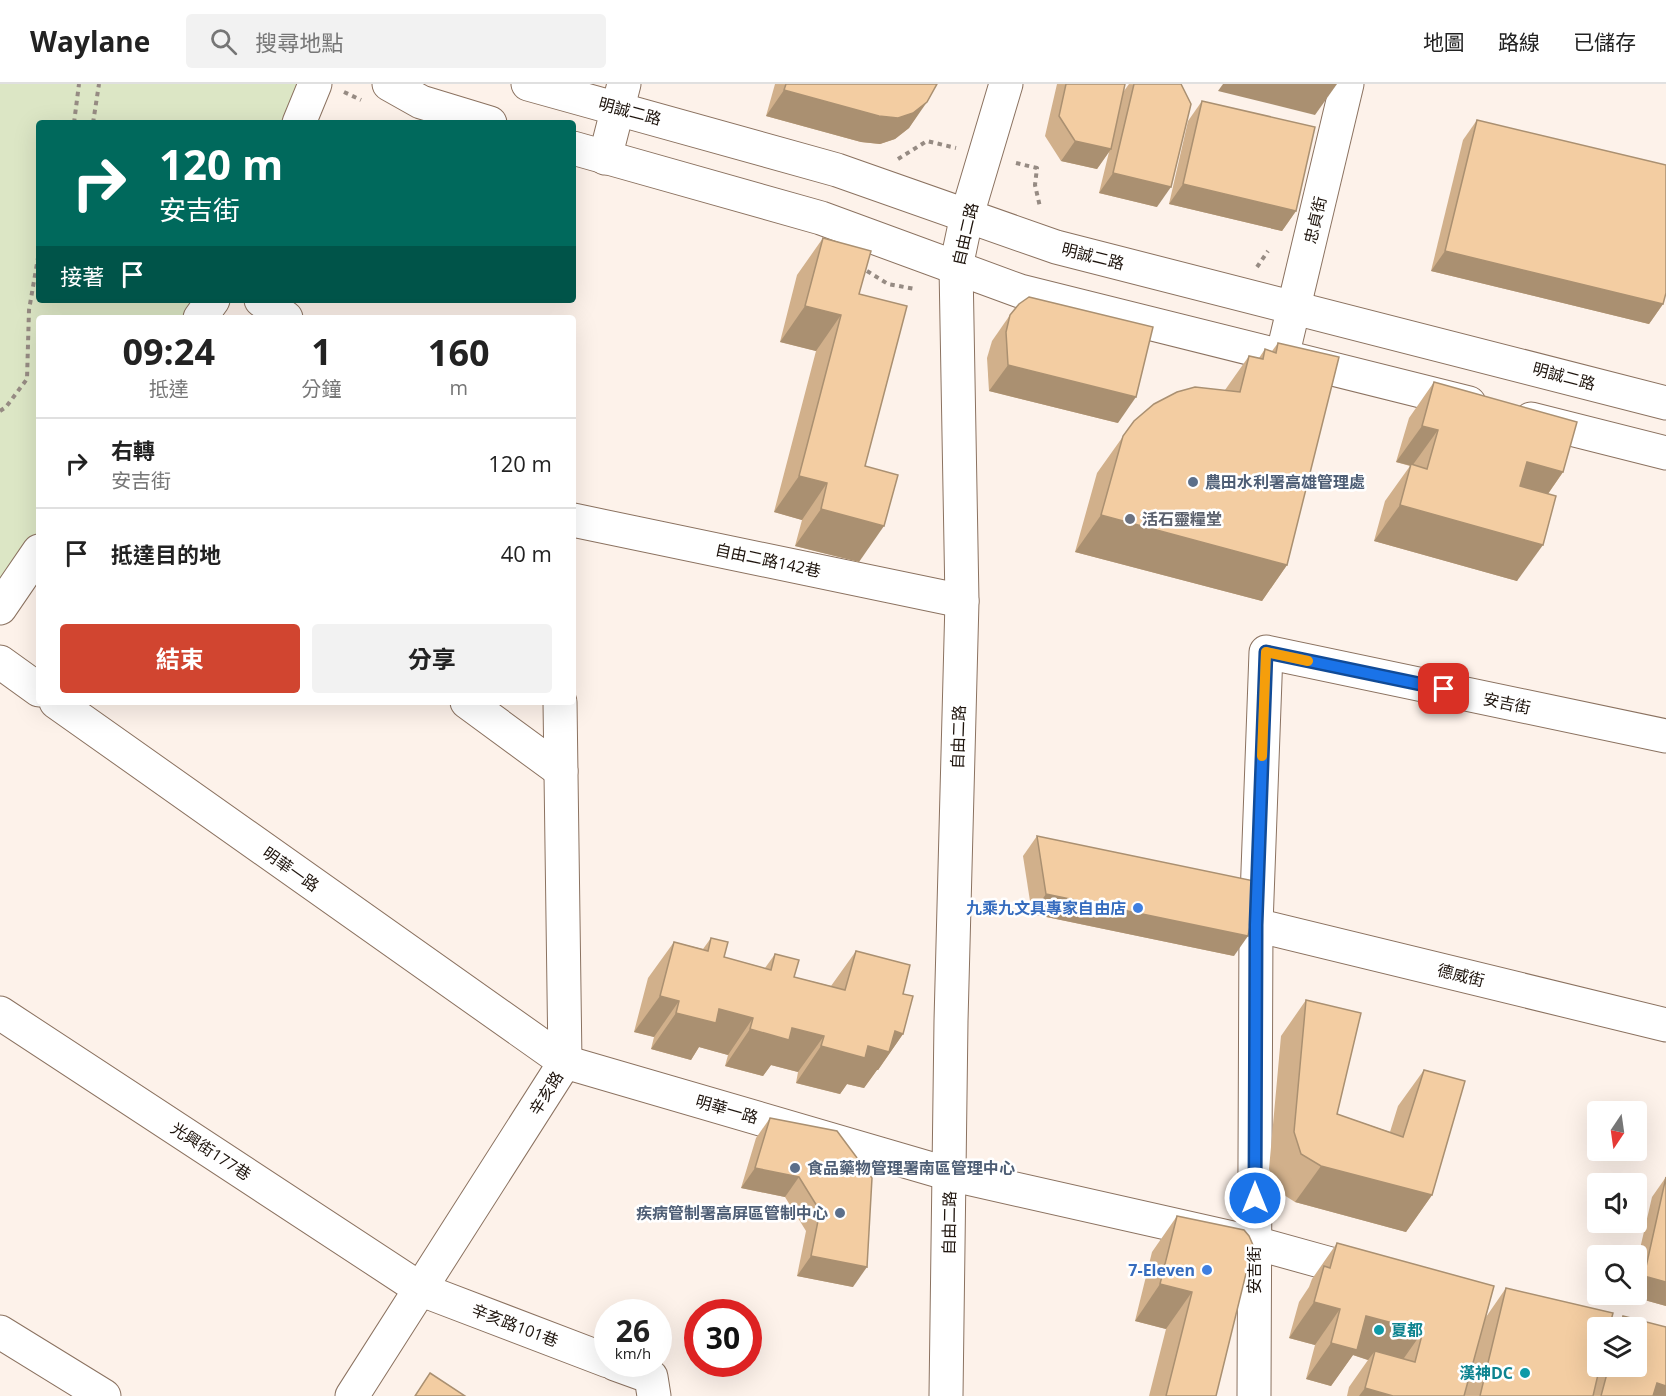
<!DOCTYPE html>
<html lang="zh-TW">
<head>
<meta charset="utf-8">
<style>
  body { margin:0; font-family:"Open Sans","Noto Sans TC",sans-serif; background:#f2f2f2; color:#222; height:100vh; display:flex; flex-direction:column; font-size:22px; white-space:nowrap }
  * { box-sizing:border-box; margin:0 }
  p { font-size:20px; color:#767676 }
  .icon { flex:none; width:33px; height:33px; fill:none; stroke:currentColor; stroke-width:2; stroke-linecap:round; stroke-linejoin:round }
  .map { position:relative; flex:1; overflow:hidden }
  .side { position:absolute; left:36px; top:231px; width:540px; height:390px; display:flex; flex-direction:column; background:#fff; border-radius:6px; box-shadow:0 6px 24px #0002 }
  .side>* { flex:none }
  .top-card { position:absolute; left:36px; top:36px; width:540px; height:183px; border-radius:6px; box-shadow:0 6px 24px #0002; background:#00695c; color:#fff; overflow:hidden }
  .needle { width:39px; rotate:193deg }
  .tools { position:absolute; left:1587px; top:1017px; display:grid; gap:12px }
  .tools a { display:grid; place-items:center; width:60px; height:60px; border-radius:6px; background:#fff; box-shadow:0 6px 24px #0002; font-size:30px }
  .speed { position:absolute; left:594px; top:1215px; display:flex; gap:12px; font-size:30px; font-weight:700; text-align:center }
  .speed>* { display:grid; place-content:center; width:78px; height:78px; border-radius:50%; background:#fff; box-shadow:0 6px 24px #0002; line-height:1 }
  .speed small { font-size:15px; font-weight:400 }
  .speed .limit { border:9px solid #d22; background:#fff; color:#111 }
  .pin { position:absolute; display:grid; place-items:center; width:51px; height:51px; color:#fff; margin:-26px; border-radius:12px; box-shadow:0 3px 9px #0006 }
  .me { position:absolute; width:66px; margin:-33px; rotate:0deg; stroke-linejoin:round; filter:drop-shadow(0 0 4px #0008) }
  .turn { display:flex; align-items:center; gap:21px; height:126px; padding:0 24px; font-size:27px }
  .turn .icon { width:78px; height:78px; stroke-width:2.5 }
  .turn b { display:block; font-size:42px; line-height:51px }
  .then { display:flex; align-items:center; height:57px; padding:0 24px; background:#0003; gap:12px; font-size:22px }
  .eta { display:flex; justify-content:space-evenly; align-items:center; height:102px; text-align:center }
  .eta b { font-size:36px; font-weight:700; line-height:42px }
  .button { display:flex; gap:12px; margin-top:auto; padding:12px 24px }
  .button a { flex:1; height:69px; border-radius:6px; background:#d14530; color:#fff; font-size:24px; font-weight:700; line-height:69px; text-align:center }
  .button a+a { background:#f2f2f2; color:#222 }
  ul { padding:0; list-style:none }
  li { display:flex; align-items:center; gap:18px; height:90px; padding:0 24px; border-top:2px solid #e0e0e0 }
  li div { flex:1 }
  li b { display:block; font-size:22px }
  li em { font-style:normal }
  header { display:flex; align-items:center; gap:36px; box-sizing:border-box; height:84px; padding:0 30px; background:#fff; border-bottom:2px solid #e0e0e0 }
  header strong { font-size:28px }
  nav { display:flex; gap:33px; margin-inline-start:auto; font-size:21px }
  .search { width:420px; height:54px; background:#f2f2f2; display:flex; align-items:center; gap:15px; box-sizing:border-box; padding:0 21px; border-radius:6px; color:#767676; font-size:22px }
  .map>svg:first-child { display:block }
</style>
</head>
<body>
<header>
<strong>Waylane</strong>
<div class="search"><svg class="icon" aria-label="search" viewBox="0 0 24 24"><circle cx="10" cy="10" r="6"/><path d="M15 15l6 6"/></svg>搜尋地點</div>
<nav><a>地圖</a><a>路線</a><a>已儲存</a></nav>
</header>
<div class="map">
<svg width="1666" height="1312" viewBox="0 0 1666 1312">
  <rect width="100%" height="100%" fill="#fdf2ea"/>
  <path fill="#dce6c5" d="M0,0H313L299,39H39V216H213L200,234H39V468L0,525Z"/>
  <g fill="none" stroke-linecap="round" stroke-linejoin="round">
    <g stroke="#8b7260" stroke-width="35">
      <g id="minor">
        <path d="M389,0L421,18L490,39"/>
        <path d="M528,0L837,86L1056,163L1666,319"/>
        <path d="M299,39L315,0"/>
        <path d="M573,64L821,134L1020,207L1469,319"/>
        <path d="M605,74L624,0"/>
        <path d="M261,216L286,234"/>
        <path d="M200,234L213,216"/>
        <path d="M1282,273L1347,0"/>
        <path d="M1531,335L1666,369"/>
        <path d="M573,436L962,517"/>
        <path d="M0,524L39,467"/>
        <path d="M0,578L39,606"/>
        <path d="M56,618L565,978L949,1090L1255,1159L1367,1190"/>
        <path d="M467,618L561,687"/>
        <path d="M1256,841L1666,941"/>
        <path d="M0,929L422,1206L608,1277"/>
        <path d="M0,1248L104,1312"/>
        <path d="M615,1280L651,1293L654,1312"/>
        <path d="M352,1312L565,978L560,618"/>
        <path d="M946,1312L951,937L962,517L956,183L967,131L1006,0"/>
        <path d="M1254,1312L1256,841L1266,568L1666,652"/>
      </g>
    </g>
    <g stroke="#968b83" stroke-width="4" stroke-dasharray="4.5 4.5" stroke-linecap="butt">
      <path d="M344,8L361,16"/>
      <path d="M74,39L79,0"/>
      <path d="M93,39L99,0"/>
      <path d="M898,75L927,57L956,64"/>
      <path d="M1016,79L1037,84L1035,101L1040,123"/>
      <path d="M1257,183L1268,167"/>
      <path d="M867,187L888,200L915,205"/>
      <path d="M0,327L6,323L27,295L29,226L39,168"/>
    </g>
    <use href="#minor" stroke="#fff" stroke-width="33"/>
  </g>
  <g fill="#d1b08b">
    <path d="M775,0H937L909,44L895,55L880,60L861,58L766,32Z"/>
    <path d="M1057,0H1125L1124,7L1129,0H1134L1157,123L1099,109L1109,68L1097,85L1061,77L1045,52Z"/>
    <path d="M1202,17L1296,127L1282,147L1169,120L1188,37Z"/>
    <path d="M1477,36L1663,220L1649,240L1431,187L1463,56Z"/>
    <path d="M823,154L859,210L865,382L859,478L795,462L802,436L774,428L816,267L780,258L797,191Z"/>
    <path d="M1010,231L1118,339L989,307L987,274L992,257Z"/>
    <path d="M1278,259L1287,481L1262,517L1075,468L1097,389L1134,337L1225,306L1249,272L1259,274L1265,265L1272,267Z"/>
    <path d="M1434,298L1563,388L1548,410L1517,497L1374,457L1385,417L1410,382L1396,378L1409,334Z"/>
    <path d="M1037,752L1234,872L1032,830L1023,772Z"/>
    <path d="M711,854L724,873L765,884L775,870L794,893L831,902L856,867L903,910V950L878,986H877L864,1004L847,1000L840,1010L796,999L798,988L771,981L763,992L725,982L728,971L699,963L691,976L651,965L654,953L634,948L648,894L674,858L703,865Z"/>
    <path d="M1306,916L1337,1030L1390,1048L1398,1022L1424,986L1432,1111L1406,1148L1295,1118L1276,1106L1269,1085L1281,952Z"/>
    <path d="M770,1034L837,1047L853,1203L797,1192L806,1147L785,1113L741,1104L756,1054Z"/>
    <path d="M1666,1093V1222L1630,1212V1210H1636V1182L1652,1113Z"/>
    <path d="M1177,1132L1216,1312H1149L1166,1245L1135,1237L1152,1168Z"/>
    <path d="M1337,1159L1494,1202L1486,1233L1506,1204L1613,1229L1609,1244H1598V1282H1636V1244H1615L1623,1232L1666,1243V1312H1347L1349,1303L1368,1276L1353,1271L1331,1302L1306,1295L1315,1261L1289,1254L1299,1218L1309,1203L1312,1195Z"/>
  </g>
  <g fill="#aa9071">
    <path d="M1223,0H1337L1315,31L1218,7Z"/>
    <path d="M784,6L927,18L909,44L895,55L880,60L861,58L766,32Z"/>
    <path d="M1075,57L1111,65L1097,85L1061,77Z"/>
    <path d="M1113,89L1171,103L1157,123L1099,109Z"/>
    <path d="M1183,100L1296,127L1282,147L1169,120Z"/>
    <path d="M1445,167L1663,220L1649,240L1431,187Z"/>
    <path d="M805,222L841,231L816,267L780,258Z"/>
    <path d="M1008,281L1136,313L1118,339L989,307Z"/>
    <path d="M1422,342L1438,346L1412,382L1396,378Z"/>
    <path d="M1527,378L1563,388L1538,424L1502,414Z"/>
    <path d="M799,392L827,399L802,436L774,428Z"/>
    <path d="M1400,421L1543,461L1517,497L1374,457Z"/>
    <path d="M821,425L884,442L859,478L795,462Z"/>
    <path d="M1101,431L1287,481L1262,517L1075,468Z"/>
    <path d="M1046,810L1248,852L1234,872L1032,830Z"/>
    <path d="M660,912L679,917L654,953L634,948Z"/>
    <path d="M719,925L753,934L728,971L699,963L691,976L651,965L676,929Z"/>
    <path d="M792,944L824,952L798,988L771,981L763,992L725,982L750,945Z"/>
    <path d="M895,947L903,950L878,986H877L864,1004L847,1000L840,1010L796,999L821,962H868Z"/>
    <path d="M1321,1082L1432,1111L1406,1148L1295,1118Z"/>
    <path d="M755,1084L799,1093L785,1113L741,1104Z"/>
    <path d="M811,1172L867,1183L853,1203L797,1192Z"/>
    <path d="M1644,1192L1666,1198V1222L1630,1212L1631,1210H1636V1203Z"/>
    <path d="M1160,1200L1192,1208L1166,1245L1135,1237Z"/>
    <path d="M1314,1218L1340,1225L1315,1261L1289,1254Z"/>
    <path d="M1366,1232L1423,1247L1397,1284L1375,1267L1368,1276L1353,1271L1331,1302L1306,1295L1331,1259Z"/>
    <path d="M1657,1299L1666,1302V1312H1648Z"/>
    <path d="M1365,1304L1393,1312H1359Z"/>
  </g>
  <g fill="#f3cda2" stroke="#aa9071" stroke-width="1.5">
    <path d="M786,0H937L927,18L913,29L898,34L879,32L784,6Z"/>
    <path d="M1066,0H1125L1111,65L1075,57L1059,32Z"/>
    <path d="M1134,0H1181L1191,20L1171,103L1113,89Z"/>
    <path d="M1202,17L1315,43L1296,127L1183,100Z"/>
    <path d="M1477,36L1666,81V209L1663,220L1445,167Z"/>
    <path d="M823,154L871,167L859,210L907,222L865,382L898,391L884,442L821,425L827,399L799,392L841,231L805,222Z"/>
    <path d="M1029,213L1153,243L1136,313L1008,281L1006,248L1010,231L1019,220Z"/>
    <path d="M1278,259L1339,273L1287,481L1101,431L1123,352L1134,337L1154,320L1177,308L1195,303L1240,308L1249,272L1263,275L1265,265L1276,269Z"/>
    <path d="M1434,298L1577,338L1563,388L1527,378L1520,402L1556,412L1543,461L1400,421L1411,380L1427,385L1438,346L1422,342Z"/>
    <path d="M1037,752L1259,798L1248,852L1046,810Z"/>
    <path d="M711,854L728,858L724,873L771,886L775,870L799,876L794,893L845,906L856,867L910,881L903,910L913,912L903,950L895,947L889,968L868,962L865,974L821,962L824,952L792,944L789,956L750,945L753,934L719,925L716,939L676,929L679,917L660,912L674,858L708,867Z"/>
    <path d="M1306,916L1361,929L1337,1030L1403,1053L1424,986L1465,997L1432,1111L1321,1082L1301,1070L1294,1048Z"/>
    <path d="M770,1034L837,1047L872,1094L867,1183L811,1172L820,1127L799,1093L755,1084Z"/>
    <path d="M1666,1093V1198L1644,1192Z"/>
    <path d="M1177,1132L1244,1146L1249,1152L1253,1161L1216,1312H1166L1192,1208L1160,1200Z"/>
    <path d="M1337,1159L1494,1202L1464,1312H1393L1365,1304L1375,1267L1415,1278L1423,1247L1366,1232L1357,1266L1331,1259L1340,1225L1314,1218L1324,1182L1330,1184Z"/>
    <path d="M1506,1204L1613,1229L1609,1244H1598V1282H1600L1593,1312H1480Z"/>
    <path d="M1623,1232L1666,1243V1302L1657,1299L1653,1312H1601L1609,1282H1636V1244H1620Z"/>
    <path d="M430,1289L465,1312H415Z"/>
  </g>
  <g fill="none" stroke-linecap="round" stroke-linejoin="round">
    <g stroke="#114b97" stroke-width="15">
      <path id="route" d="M1255,1114L1256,841L1266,568L1444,605"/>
    </g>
    <use href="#route" stroke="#1a73e8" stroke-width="10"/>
    <path stroke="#f59e0b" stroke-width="10" d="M1262,672L1266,568L1308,577"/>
  </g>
  <g fill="#5c6f8a" stroke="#fff" stroke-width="2">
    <circle cx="1193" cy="398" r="6"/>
    <circle cx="795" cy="1084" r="6"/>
    <circle cx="840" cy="1129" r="6"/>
  </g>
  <circle fill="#6b7280" stroke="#fff" stroke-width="2" cx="1130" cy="435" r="6"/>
  <g fill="#3f7fe0" stroke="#fff" stroke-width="2">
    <circle cx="1138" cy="824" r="6"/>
    <circle cx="1207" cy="1186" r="6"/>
  </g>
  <g fill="#0f9aa8" stroke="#fff" stroke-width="2">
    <circle cx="1379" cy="1246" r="6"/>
    <circle cx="1525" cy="1289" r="6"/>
  </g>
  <g text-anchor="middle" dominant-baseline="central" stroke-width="5" stroke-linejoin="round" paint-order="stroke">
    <g font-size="16" fill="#1e140d" stroke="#fff">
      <text transform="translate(630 27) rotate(15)">明誠二路</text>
      <text transform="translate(1315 136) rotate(-77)">忠貞街</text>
      <text transform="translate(965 150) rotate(-77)">自由二路</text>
      <text transform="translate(1093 172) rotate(14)">明誠二路</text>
      <text transform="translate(1564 292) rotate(15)">明誠二路</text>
      <text transform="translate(768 476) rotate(12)">自由二路142巷</text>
      <text transform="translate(1507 619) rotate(12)">安吉街</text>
      <text transform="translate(958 653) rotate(-88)">自由二路</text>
      <text transform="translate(291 785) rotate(35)">明華一路</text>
      <text transform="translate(1461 891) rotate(14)">德威街</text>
      <text transform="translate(546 1009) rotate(-58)">辛亥路</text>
      <text transform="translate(727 1025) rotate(16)">明華一路</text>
      <text transform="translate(211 1067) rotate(33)">光興街177巷</text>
      <text transform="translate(949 1139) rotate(-89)">自由二路</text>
      <text transform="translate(1254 1186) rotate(-90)">安吉街</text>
      <text transform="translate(515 1241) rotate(21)">辛亥路101巷</text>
    </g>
    <g font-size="16" font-weight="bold" fill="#4e5e75" stroke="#fff" text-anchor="start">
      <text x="1205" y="398">農田水利署高雄管理處</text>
      <text x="807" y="1084">食品藥物管理署南區管理中心</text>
      <text x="828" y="1129" text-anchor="end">疾病管制署高屏區管制中心</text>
    </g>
    <g font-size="16" font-weight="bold" fill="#5b616d" stroke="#fff" text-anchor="start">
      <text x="1142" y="435">活石靈糧堂</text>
    </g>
    <g font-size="16" font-weight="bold" fill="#366cbe" stroke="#fff" text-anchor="end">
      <text x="1126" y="824">九乘九文具專家自由店</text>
      <text x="1195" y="1186">7-Eleven</text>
    </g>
    <g font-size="16" font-weight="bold" fill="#0d838f" stroke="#fff" text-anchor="start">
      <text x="1391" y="1246">夏都</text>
      <text x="1513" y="1289" text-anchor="end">漢神DC</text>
    </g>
  </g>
</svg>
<div class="tools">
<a><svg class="needle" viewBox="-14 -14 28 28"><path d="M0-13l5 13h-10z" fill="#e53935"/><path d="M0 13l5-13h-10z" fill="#767676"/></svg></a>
<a><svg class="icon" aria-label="sound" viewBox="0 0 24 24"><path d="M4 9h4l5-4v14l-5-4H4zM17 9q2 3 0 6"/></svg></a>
<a><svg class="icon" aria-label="search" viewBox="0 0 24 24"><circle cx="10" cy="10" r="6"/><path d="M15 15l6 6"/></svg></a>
<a><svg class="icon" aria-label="layers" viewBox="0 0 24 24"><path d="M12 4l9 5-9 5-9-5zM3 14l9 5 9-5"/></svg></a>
</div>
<div class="speed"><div>26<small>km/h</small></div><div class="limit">30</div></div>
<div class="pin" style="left:1444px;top:605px;background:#d93025"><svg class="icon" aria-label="arrive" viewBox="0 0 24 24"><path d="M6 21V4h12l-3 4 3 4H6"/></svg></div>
<svg class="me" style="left:1255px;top:1114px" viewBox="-20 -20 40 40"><circle r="17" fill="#1a73e8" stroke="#fff" stroke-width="3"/><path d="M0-11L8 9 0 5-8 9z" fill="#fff"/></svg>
<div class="top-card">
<div class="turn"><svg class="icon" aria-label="right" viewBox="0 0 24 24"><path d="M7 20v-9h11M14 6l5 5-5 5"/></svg><div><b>120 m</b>安吉街</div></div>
<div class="then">接著<svg class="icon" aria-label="arrive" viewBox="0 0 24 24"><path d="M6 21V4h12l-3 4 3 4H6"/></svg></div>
</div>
<section class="side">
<div class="eta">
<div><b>09:24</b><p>抵達</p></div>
<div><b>1</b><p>分鐘</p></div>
<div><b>160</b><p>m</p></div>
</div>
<ul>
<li><svg class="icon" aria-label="right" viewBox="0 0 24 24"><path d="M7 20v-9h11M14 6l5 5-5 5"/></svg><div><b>右轉</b><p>安吉街</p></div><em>120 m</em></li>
<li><svg class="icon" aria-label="arrive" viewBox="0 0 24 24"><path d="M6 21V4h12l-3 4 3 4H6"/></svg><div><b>抵達目的地</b></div><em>40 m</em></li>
</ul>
<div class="button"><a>結束</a><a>分享</a></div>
</section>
</div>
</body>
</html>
